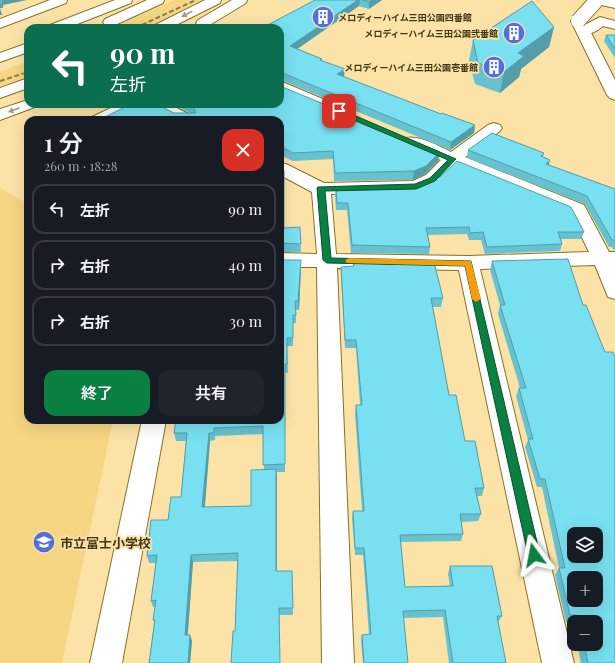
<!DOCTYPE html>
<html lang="ja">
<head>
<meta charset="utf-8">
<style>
  body { margin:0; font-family:"Playfair Display","Noto Sans JP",serif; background:#20242c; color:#f1f3f6; height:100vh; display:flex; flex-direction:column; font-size:15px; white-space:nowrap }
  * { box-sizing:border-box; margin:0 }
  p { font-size:13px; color:#9ea1a6 }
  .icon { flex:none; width:22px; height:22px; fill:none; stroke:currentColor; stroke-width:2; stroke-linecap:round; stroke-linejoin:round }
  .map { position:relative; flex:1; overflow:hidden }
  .sheet { position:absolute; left:24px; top:116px; width:260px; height:308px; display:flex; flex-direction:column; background:#171b24; border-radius:12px; box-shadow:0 4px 16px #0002 }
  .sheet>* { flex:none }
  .guide { position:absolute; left:24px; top:24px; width:260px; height:84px; border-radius:12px; box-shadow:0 4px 16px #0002; background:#0b6e4f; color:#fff; overflow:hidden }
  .buttons { position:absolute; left:567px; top:527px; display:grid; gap:8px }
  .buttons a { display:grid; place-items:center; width:36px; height:36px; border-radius:8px; background:#171b24; box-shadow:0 4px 16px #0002; font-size:20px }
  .pin { position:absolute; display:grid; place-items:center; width:34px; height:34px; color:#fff; margin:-17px; border-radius:8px; box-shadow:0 2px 6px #0006 }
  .me { position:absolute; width:44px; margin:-22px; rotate:347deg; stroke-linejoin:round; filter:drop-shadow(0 0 3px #0008) }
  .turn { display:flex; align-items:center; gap:14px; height:84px; padding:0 20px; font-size:18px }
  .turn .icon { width:52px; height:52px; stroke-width:2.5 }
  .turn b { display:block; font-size:28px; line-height:34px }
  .round { display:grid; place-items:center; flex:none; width:42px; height:42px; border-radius:12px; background:#20242c }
  .summary { display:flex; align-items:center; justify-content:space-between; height:68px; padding:0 20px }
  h1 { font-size:24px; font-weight:600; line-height:30px }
  .cta { display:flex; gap:8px; margin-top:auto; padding:8px 20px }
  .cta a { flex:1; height:46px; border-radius:12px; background:#0b8043; color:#fff; font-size:16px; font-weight:600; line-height:46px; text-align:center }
  .cta a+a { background:#20242c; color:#f1f3f6 }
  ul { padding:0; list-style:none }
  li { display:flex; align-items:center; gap:12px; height:50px; margin:0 8px 6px; padding:0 12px; border:2px solid #363941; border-radius:12px }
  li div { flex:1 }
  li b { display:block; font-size:15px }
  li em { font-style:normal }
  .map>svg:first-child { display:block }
</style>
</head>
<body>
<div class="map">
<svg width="615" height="663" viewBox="0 0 615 663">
  <rect width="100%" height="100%" fill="#fbe3a8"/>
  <g fill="#f6d682">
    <path d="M174,0H202L145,28H112Z"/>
    <path d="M28,61V76L0,86V72Z"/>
    <path d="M0,188L28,204V420H113L62,663H0Z"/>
  </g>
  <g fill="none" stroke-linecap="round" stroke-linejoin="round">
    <g stroke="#8b7023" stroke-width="2">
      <g id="street">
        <path d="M50,0H67L66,3L0,28V19Z"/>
        <path d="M600,17L615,21V29L603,26C596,32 588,36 579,34L577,31L579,28Z"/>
        <path d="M280,81L325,100L327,103L325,106L319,108L280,92Z"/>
        <path d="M119,104H140L138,107L111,120H90L92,117Z"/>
        <path d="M149,104H169L194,117L196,120H176L151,107Z"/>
        <path d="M494,123L500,125L502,128L500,131L465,157L584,205L609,252H615V299L608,297L595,265L480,269L574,663H542L459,270L337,268L354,663H322L317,267H280V253L317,254L312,192L280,175V163L286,164L324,183L413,181L426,175L441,160L406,146L404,142L406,138C420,135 438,146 451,152L488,125ZM455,166L570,213L589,252L468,256L336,254L331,194L416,191L438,183Z"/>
        <path d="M142,420H166L122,663H90Z"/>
      </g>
    </g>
    <g stroke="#8b7023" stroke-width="2">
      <g id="secondary">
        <path d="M115,0H132L131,3L67,28H48L50,25Z"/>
        <path d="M147,0H164L163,3L115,25H105L103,22L105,19Z"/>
        <path d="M205,0H221L220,3L170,28H153L155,25Z"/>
        <path d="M232,0H247L246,3L208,26H198L196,23L198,20Z"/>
        <path d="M578,17L583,18L585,21L615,80V100L610,98L607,95L571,21L573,18Z"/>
        <path d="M28,43V52L0,62V53Z"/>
        <path d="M28,78V88L0,98V88Z"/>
        <path d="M28,100V104H37L35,107L0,120V109Z"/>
      </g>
    </g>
    <g stroke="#8b7023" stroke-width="2">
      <path id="primary" d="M591,0H615V8L592,3Z"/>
    </g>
    <use href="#street" fill="#fff" fill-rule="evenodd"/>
    <use href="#secondary" fill="#fff" fill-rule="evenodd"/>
    <use href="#primary" fill="#fff" fill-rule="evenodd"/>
    <g stroke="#8d7c51" stroke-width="2" stroke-dasharray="5 2.5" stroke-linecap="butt">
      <path d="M135,28L196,0"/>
      <path d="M0,81L28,72"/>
    </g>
    <g stroke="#8b7023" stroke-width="16" stroke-linecap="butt">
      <path id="secondary-bridge" d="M578,21L597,0"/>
    </g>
    <use href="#secondary-bridge" stroke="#fff" stroke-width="14"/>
  </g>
  <g fill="#67c1cf" fill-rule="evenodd">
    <path d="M315,0H382L369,9L359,6L297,49L322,61L344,77L441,114L475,125L474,133L450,150L281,80H280V28Z"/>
    <path d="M554,27L549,47L521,69L519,77L500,93L475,84L469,61L473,40Z"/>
    <path d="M606,35H615V58L604,41Z"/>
    <path d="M172,104H280L440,152L438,161L425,174L413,180L334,181L333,159L293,161L284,157V162L280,163V120H99L174,113H190Z"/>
    <path d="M468,150L544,153L543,157L549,165L615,189V251L614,250L612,247H609L585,204L467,158Z"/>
    <path d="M280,168L284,228L300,227L301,252H280Z"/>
    <path d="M336,188L584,232L581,239H561L562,244L560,251L485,254L481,240H469L467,234L428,235L430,247L429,254L351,253L347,210H336L335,195Z"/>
    <path d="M280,260L301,268L299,310H296V323H293V346H287L288,373H285V472H276L277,571H292L293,615H279L235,631L238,561L193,562L188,635H190L192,641L190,663H149L154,622L153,620L155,607H153L151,601L156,563H149L147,556L181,497L186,441H176L174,433ZM263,434L264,469L251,506L205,507L210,441L215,440V436Z"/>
    <path d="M353,261L443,298L441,307H432L449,395L465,441L484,488L482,496H477L481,514L478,521L461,522L463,534L461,541L400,542L405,587L450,586L448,574L450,566L502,616L498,622L506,663H449L443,617L403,618L408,663H363L361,641L362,635H369L363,555H355L352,518L353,511H362L355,413L356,405H360L356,348H345L341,275V267H353Z"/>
    <path d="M492,261L615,663H581L577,644H596V622H574V630L572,622H566L555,575L559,568L542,487H537L525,447L528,440L516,396L519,388H520L498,314L500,305L490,270Z"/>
  </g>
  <g fill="#549da9">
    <path d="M7,0H27L3,5V8H0L2,15H0V4L2,1Z"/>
    <path d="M358,0H360L359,6L290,54V46Z"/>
    <path d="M372,0H382L369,9V2Z"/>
    <path d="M554,27L549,47L521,69L519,77L500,93L504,72L518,53Z"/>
    <path d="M345,69L344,77L337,74Z"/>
    <path d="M475,125L474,133L450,150L451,142Z"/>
    <path d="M440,152L438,161L425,174L413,180L414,171Z"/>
    <path d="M284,154V162L280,163V155Z"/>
    <path d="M550,160L548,167L546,164Z"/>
    <path d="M301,260V268L299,310L298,301Z"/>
    <path d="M209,433L210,441L204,514L202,507Z"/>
    <path d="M276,469L277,477V578L276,571Z"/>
    <path d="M191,555L193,562L187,641L185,635Z"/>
    <path d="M190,635L192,641L190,663H188Z"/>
  </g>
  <g fill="#78e0f1" stroke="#549da9" fill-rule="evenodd">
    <path d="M0,0H7L2,1V4H0Z"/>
    <path d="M315,0H358L290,46L322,59L320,60L345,69L337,74L441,114L442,113L475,125L451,142L280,72V28H262Z"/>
    <path d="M363,0H372L369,2Z"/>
    <path d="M532,1L554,27L518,53L524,56L504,72L478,63L473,40Z"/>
    <path d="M606,35H615V49Z"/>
    <path d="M280,86L440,152L426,166L414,171L335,173L333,151L293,153L284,148V154L280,155V120H99L131,104H156L174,113H196L194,108L186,104H280Z"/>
    <path d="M492,133L544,153L541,156L550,160L546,164L615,189V240H612L587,196L468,150Z"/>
    <path d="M457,161L571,207L584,232H558L562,244L487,247L483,232L470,233L469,227L426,228L430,247L352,245L348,203H337L336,188L417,185L440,177Z"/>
    <path d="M280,168L284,171V228L300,227L301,244L280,243Z"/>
    <path d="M568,259L583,305H586L605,352H613L615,357V663H588L584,644H596V622H578L577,615H570L559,568H565L545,479H540L528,439H533L519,388H526L500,305H505L492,261ZM574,534H596V556H574ZM574,578H596V600H574Z"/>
    <path d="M280,260H301L298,301H295L296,315H293V338H287V364H285V464L263,465V426L214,428V433H209L202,507L251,506V470L276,469V571H292L293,608H279L280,663H231L233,631H235L238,553L191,555L185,635H190L188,663H149L155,620H153L156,600L151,601L157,555L147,556L151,520H168L171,497H181L187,433H174L176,420H280Z"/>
    <path d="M353,261L434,262L443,298H431L449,395H456L465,441H475L484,488H475L481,514H460L463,534L400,535L405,587L453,586L450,566H492L502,616H497L506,663H453L445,610L403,611L408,663H364L362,635L371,634L364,548H355L353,511H364L356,405H362L356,340H345L341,267L354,266Z"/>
  </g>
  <defs><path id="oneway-solid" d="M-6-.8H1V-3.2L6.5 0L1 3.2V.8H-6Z"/></defs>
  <g fill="#a09a8b">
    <use href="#oneway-solid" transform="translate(187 14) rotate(153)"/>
    <use href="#oneway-solid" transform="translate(14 110) rotate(159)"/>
  </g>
  <path fill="#0b8043" stroke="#07532c" d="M337,110H342L456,159L435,181L416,189L325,191L331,258L471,261L540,555L538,559L534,561L530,559L528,555L465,266L327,263L323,260L317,188L318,187L415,184L430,178L448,160L337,113Z"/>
  <path fill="#f59e0b" d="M350,258L471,261L481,299L476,302L472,299L465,266L347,263L345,261L347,259Z"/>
  <defs>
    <g id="building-disc" transform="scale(1.15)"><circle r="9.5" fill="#506fe3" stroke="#fbe3a8"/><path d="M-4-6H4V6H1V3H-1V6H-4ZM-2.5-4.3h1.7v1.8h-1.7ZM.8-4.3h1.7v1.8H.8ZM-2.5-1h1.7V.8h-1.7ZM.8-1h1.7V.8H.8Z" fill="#fff"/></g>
    <g id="school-disc" transform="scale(1.15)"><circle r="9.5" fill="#506fe3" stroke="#fbe3a8"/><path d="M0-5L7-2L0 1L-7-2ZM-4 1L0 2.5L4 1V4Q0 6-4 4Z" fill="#fff"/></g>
  </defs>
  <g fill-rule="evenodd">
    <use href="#building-disc" x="323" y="17"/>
    <use href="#building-disc" x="514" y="33"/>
    <use href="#building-disc" x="494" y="67"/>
    <use href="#school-disc" x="44" y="542"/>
  </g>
  <g text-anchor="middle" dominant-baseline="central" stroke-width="3.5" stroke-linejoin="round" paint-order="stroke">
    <g font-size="9" font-weight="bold" fill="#423617" stroke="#fbe3a8" text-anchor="end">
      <text x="338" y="17" text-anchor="start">メロディーハイム三田公園四番館</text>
      <text x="498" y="33">メロディーハイム三田公園弐番館</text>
      <text x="478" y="67">メロディーハイム三田公園壱番館</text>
    </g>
    <g font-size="13" font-weight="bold" fill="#423617" stroke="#fbe3a8" text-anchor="start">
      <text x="60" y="542">市立富士小学校</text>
    </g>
  </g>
</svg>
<div class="buttons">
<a><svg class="icon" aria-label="layers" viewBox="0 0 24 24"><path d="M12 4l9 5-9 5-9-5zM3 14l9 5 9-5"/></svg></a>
<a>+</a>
<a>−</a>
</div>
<div class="pin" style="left:339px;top:111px;background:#d93025"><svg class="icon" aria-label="arrive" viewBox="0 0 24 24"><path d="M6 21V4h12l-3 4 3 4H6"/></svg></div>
<svg class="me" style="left:534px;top:555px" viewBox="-20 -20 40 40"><path d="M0-17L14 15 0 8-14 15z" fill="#0b8043" stroke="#fff" stroke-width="4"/></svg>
<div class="guide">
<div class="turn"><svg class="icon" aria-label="left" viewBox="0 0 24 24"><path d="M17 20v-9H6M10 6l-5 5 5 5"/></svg><div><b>90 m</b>左折</div></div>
</div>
<section class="sheet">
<div class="summary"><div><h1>1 分</h1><p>260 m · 18:28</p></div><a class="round" style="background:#d93025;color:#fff"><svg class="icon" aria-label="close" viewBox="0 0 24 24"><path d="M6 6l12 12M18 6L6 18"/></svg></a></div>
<ul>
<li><svg class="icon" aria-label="left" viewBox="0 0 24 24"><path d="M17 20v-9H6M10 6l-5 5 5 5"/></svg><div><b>左折</b></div><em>90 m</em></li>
<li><svg class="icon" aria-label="right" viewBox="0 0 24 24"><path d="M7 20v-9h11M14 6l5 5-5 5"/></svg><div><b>右折</b></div><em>40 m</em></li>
<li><svg class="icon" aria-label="right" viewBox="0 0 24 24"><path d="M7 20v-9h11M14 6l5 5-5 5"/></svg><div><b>右折</b></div><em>30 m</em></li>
</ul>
<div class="cta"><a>終了</a><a>共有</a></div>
</section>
</div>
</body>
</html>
